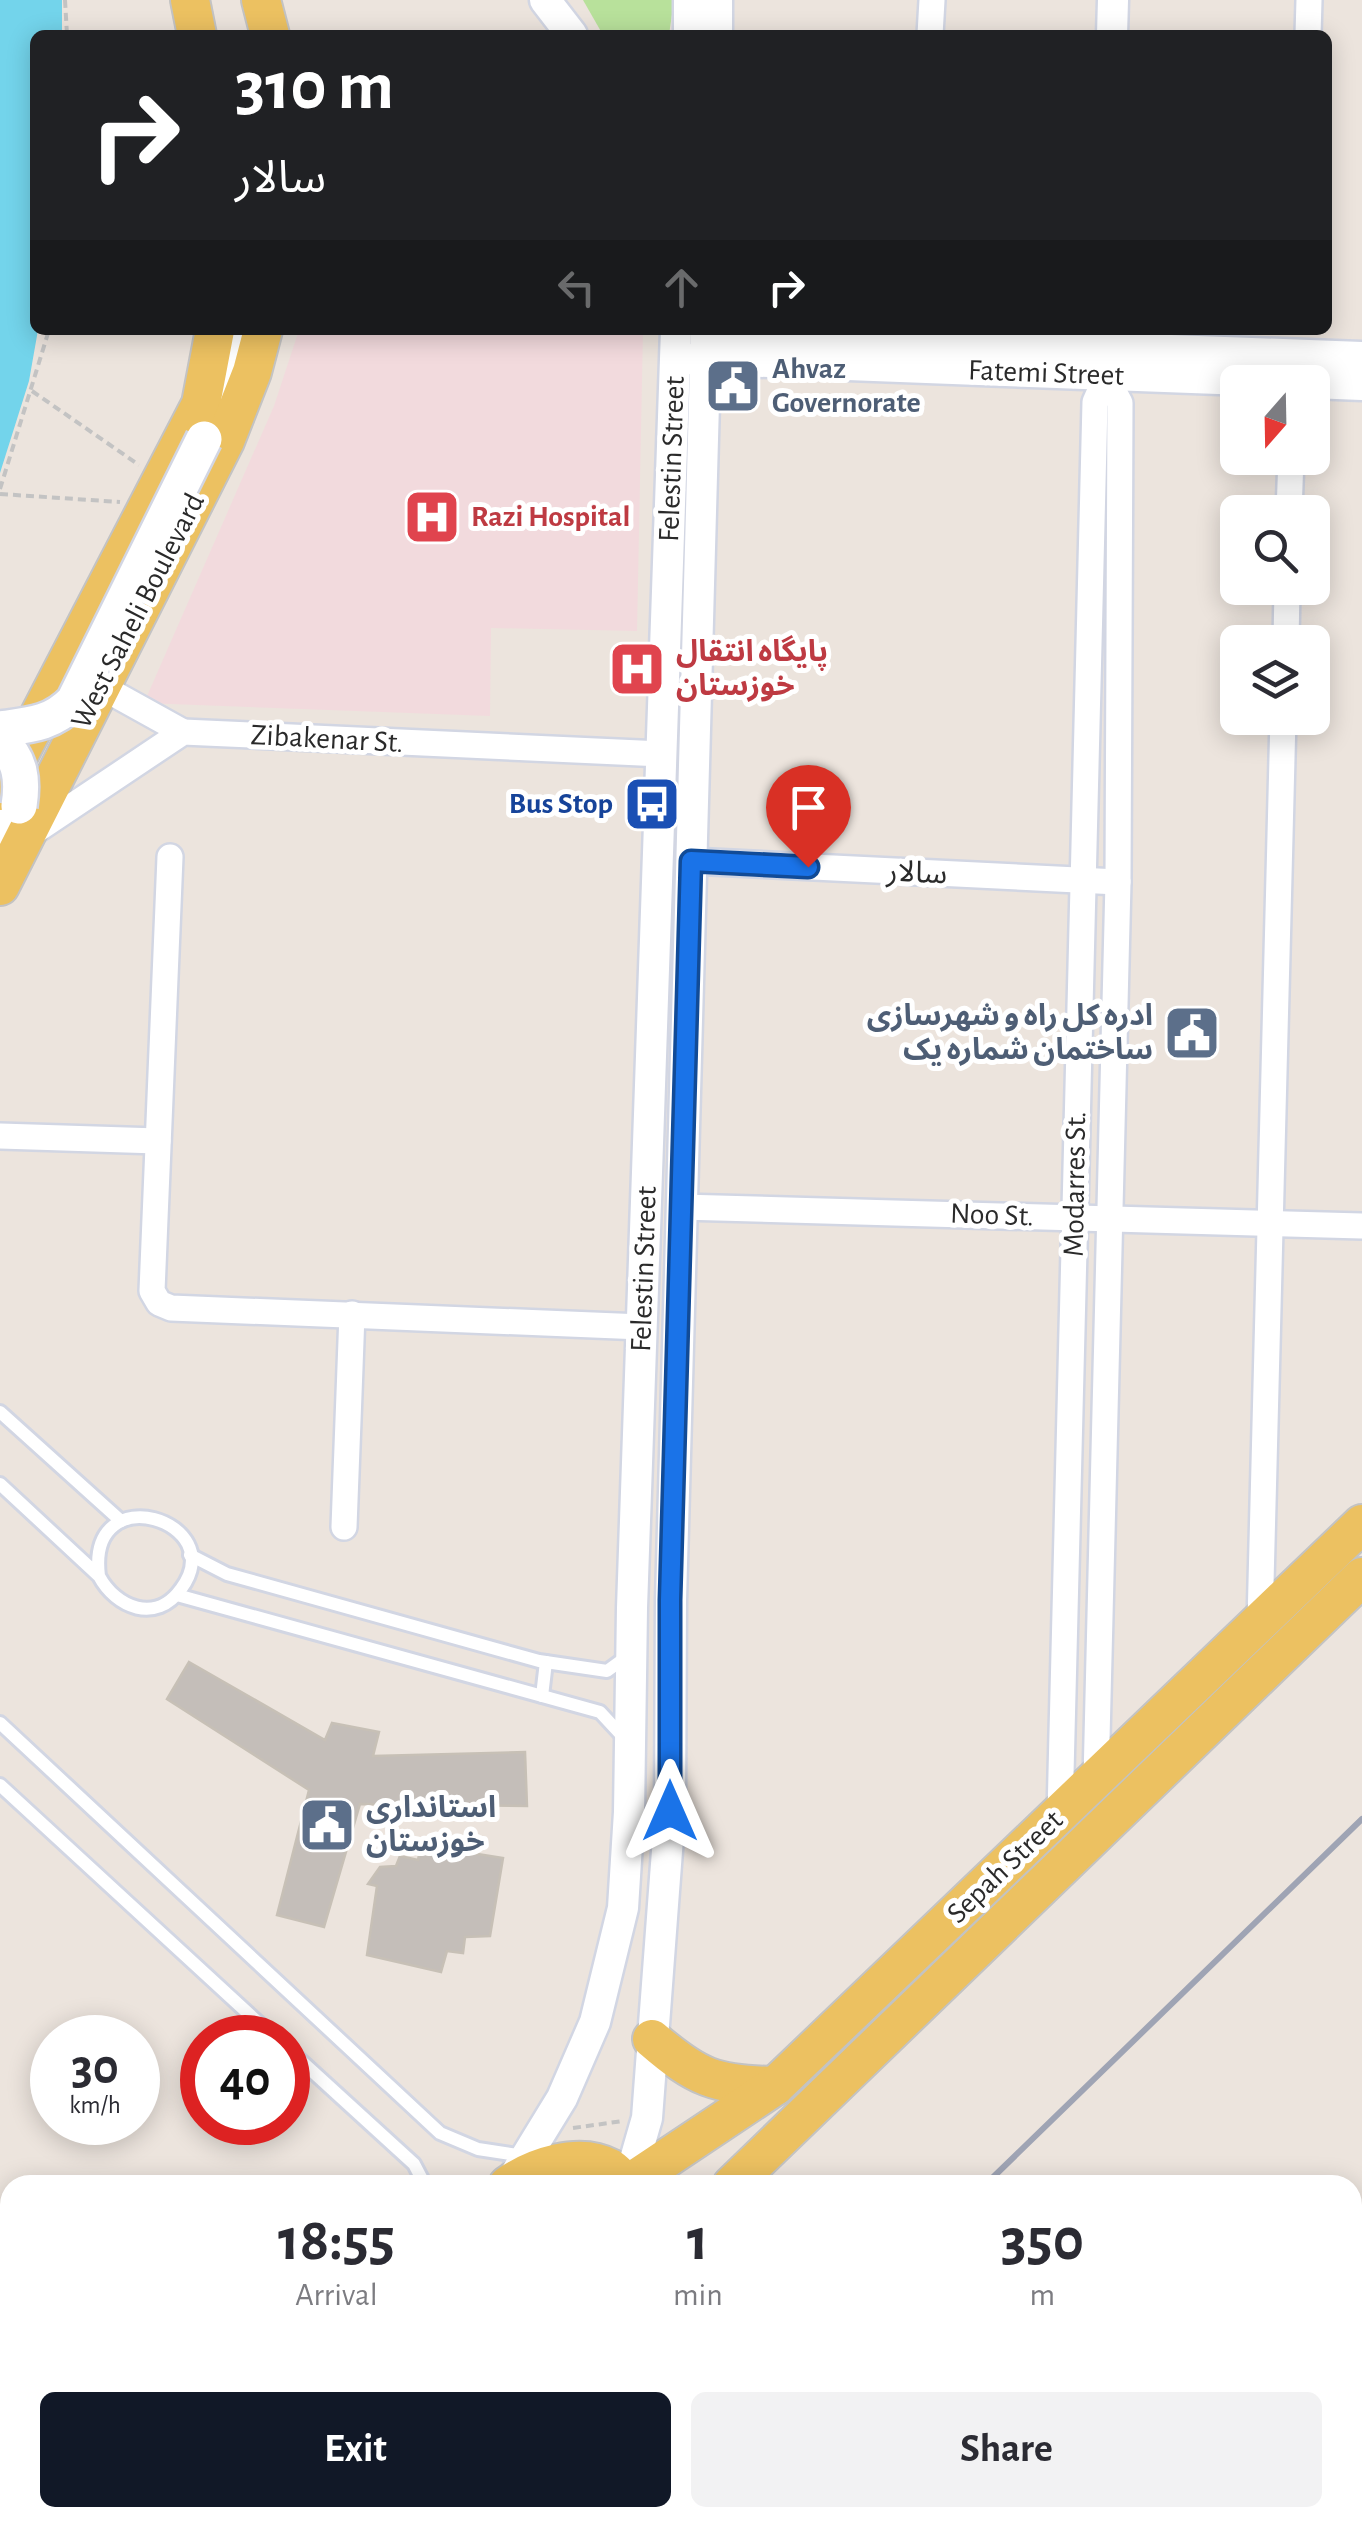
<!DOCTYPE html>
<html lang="en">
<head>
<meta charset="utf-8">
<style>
  body { margin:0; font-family:"Alegreya Sans","Noto Sans Arabic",sans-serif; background:#f2f2f3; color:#2b2b33; height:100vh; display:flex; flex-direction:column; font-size:38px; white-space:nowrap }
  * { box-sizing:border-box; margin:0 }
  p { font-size:32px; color:#7c7c81 }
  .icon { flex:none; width:55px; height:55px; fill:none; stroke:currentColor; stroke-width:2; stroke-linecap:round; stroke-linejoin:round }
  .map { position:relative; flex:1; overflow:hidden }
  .side { position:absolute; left:0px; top:2175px; width:1362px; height:352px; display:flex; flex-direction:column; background:#fff; border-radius:30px 30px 0 0; box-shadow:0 5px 25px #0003 }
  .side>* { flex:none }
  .guide { position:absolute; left:30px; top:30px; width:1302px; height:305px; border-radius:15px; box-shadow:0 5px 25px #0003; background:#202124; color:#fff; overflow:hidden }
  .needle { width:65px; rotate:200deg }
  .buttons { position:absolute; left:1220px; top:365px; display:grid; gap:20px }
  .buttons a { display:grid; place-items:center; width:110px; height:110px; border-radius:15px; background:#fff; box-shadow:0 5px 25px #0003; font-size:50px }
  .speed { position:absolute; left:30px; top:2015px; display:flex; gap:20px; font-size:50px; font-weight:700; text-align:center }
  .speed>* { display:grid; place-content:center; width:130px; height:130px; border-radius:50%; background:#fff; box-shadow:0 5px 25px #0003; line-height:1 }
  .speed small { font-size:25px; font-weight:400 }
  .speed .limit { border:15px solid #d22; background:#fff; color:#111 }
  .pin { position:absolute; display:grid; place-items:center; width:85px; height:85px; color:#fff; margin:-102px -42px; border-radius:50% 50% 50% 0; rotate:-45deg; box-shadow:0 0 10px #0007 }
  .pin .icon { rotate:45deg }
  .me { position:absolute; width:110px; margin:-55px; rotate:0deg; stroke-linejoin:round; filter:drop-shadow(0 0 8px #0008) }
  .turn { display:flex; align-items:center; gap:35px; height:210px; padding:0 40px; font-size:45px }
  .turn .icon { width:130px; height:130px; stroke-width:2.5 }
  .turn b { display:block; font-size:70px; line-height:85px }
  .lanes { display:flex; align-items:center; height:95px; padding:0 40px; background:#0003; justify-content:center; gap:50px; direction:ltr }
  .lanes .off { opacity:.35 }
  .eta { display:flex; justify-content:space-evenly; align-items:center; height:170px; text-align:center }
  .eta b { font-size:60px; font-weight:700; line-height:70px }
  .primary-button { display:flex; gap:20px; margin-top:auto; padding:20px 40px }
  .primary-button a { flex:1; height:115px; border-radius:15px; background:#111827; color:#fff; font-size:40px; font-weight:700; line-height:115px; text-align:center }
  .primary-button a+a { background:#f2f2f3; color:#2b2b33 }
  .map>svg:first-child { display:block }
</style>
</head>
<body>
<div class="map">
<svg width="1362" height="2527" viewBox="0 0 1362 2527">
  <rect width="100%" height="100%" fill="#ece4dd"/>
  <path fill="#f2dadd" d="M299,330H643L637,631L491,628L490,716L144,703L274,406Z"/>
  <path fill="#b8e19b" d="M583,0H674L669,35H603Z"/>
  <path fill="#73d4eb" d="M0,0H62V35H35V330H38L29,381L0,473Z"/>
  <g fill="#c4beb9" stroke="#c7c0b6" stroke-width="2.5">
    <path d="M189,1662L325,1740L332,1723L379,1732L373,1756L525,1752L527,1806L360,1804L324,1927L277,1915L309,1790L167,1699Z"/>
    <path d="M421,1845L503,1858L490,1936L465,1937L463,1953L447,1951L441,1972L367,1955L377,1886L368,1884L380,1867L396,1866L400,1856L418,1860Z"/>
  </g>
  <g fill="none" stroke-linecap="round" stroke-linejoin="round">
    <g stroke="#d2d6e3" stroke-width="18">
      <g id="service">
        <path d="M0,1412L121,1521"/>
        <path d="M0,1484L99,1576C116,1608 156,1624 181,1589C232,1521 86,1475 99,1576"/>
        <path d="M190,1555L227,1574L539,1661L607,1671L629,1655"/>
        <path d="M177,1595L600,1712L626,1740"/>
        <path d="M542,1696L546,1662"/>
        <path d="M0,1723L440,2133L478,2149L524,2156"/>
        <path d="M0,1785L275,2038"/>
        <path d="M288,2049L414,2164L425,2185"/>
      </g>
    </g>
    <g stroke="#d2d6e3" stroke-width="30">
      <g id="minor">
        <path d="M930,35L932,0"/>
        <path d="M1308,35L1309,0"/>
        <path d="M1289,512L1291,458"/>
        <path d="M1286,642L1287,588"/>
        <path d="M100,686L183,732"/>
        <path d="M29,835L183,732L662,754"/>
        <path d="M170,857L152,1291L159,1303L171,1308L642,1327"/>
        <path d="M691,861L1118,882"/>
        <path d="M0,1136L158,1141"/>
        <path d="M681,1207L1362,1226"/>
        <path d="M344,1527L352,1314"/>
        <path d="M1260,1622L1283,718"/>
        <path d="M1096,1779L1118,882L1120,403L1106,377"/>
        <path d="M1060,1814L1095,402L1106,377"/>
      </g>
    </g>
    <g stroke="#d2d6e3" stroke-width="35">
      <g id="tertiary">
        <path d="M545,0L572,35"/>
        <path d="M689,35V0"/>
        <path d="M717,35V0"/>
        <path d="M1112,35L1113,0"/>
        <path d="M706,333L1362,357"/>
        <path d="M688,359L1297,382"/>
        <path d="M1312,383L1362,385"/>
        <path d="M510,2183L562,2098L595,2022L623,1908L629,1812L632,1608L676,330"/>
        <path d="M628,2184L647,2118L670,1811L671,1600L706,330"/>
      </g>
    </g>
    <g stroke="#d2d6e3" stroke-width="40">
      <g id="secondary">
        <path d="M204,439L225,386L235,330"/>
        <path d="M0,844L19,806"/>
        <path d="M1352,2392L1362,2402"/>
        <path d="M835,2527L842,2518"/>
      </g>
    </g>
    <g stroke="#c3c3c3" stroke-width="42">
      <g id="primary">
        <path d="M190,0L197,35"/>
        <path d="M261,0L270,35"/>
        <path d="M0,791L201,404L215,330"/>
        <path d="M0,886L225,441L252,372L263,330"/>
        <path d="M652,2039C697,2078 715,2085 775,2086"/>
        <path d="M628,2184L775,2086L1362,1524"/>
        <path d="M508,2185C534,2167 579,2151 610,2168C616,2172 623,2180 628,2185"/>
        <path d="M732,2185L1362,1577"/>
        <path d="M0,2436L10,2434"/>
        <path d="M0,2477L10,2475"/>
      </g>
    </g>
    <g stroke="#c3c3c3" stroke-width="4" stroke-dasharray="8 5" stroke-linecap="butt">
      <path d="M65,0L67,35"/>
      <path d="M32,391L139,465"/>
      <path d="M0,489L49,330"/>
      <path d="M0,494L120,502"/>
      <path d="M573,2128L623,2121"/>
    </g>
    <use href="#service" stroke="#fff" stroke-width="12"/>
    <use href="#minor" stroke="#fff" stroke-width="25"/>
    <use href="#tertiary" stroke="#fff" stroke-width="30"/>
    <use href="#secondary" stroke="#fff" stroke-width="35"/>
    <use href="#primary" stroke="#ecc161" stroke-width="38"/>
    <g stroke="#9fa4b4" stroke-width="6">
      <path d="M985,2185L1362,1819"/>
      <path d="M627,2527L639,2518"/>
    </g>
    <g stroke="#d2d6e3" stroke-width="40" stroke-linecap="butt">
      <g id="secondary-bridge">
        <path d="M0,729C30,725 52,724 74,701L204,439"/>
        <path d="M0,741C21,759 23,780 19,806"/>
      </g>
    </g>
    <use href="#secondary-bridge" stroke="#fff" stroke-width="35"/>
  </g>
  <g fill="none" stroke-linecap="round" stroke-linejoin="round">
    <g stroke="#114b97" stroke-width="25">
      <path id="route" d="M670,1811V1600L691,861L808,867"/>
    </g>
    <use href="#route" stroke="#1a73e8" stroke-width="18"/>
  </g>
  <defs>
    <g id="civic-square" transform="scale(2.875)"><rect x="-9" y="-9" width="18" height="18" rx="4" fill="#5c6f8a" stroke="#fff"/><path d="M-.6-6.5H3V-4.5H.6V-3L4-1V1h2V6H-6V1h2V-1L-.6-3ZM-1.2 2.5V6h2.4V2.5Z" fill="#fff"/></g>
    <g id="hospital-square" transform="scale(2.875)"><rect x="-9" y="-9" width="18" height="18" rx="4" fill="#e0444e" stroke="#fff"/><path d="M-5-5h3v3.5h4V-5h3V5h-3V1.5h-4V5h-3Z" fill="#fff"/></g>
    <g id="bus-square" transform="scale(2.875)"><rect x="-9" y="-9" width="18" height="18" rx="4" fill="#1a4fb4" stroke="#fff"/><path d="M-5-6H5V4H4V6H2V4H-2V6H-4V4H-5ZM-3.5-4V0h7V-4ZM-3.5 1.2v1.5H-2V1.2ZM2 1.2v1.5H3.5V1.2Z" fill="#fff"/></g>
  </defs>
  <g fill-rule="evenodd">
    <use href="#civic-square" x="733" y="386"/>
    <use href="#hospital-square" x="432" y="517"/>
    <use href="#hospital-square" x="637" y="669"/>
    <use href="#bus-square" x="652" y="804"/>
    <use href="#civic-square" x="1192" y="1033"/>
    <use href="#civic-square" x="327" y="1825"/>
  </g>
  <g text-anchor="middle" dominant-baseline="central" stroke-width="10" stroke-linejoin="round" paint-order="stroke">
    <g font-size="30" font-weight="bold" fill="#4e5e75" stroke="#fff" text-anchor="start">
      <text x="772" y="369">Ahvaz<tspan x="772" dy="34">Governorate</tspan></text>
      <text x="1153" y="1016" text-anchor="end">ادره کل راه و شهرسازی<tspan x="1153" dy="34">ساختمان شماره یک</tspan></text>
      <text x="366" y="1808">استانداری<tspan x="366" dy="34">خوزستان</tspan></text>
    </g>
    <g font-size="30" fill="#2a2a2a" stroke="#fff">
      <text transform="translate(1046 373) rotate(2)">Fatemi Street</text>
      <text transform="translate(672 459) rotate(-88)">Felestin Street</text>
      <text transform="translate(138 611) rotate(-63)">West Saheli Boulevard</text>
      <text transform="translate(327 739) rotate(3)">Zibakenar St.</text>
      <text transform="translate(917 873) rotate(3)">سالار</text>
      <text transform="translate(1075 1184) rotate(-89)">Modarres St.</text>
      <text transform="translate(992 1215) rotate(2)">Noo St.</text>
      <text transform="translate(644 1269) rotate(-88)">Felestin Street</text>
      <text transform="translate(1005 1867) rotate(-44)">Sepah Street</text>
    </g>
    <g font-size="30" font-weight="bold" fill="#be3a42" stroke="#fff" text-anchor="start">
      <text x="471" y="517">Razi Hospital</text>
      <text x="676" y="652">پایگاه انتقال<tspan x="676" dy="34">خوزستان</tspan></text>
    </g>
    <g font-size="30" font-weight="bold" fill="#164399" stroke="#fff" text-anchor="end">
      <text x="613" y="804">Bus Stop</text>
    </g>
  </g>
</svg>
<div class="buttons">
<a><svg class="needle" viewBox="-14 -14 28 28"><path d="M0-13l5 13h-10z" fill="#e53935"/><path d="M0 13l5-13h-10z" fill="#7c7c81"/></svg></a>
<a><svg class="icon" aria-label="search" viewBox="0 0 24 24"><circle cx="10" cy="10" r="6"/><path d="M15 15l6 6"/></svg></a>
<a><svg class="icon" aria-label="layers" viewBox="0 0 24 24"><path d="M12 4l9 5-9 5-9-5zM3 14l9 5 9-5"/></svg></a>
</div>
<div class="speed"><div>30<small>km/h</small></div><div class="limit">40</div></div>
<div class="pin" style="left:808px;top:867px;background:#d93025"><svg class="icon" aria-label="arrive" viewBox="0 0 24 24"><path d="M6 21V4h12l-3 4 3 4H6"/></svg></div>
<svg class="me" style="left:670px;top:1811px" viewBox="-20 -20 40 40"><path d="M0-17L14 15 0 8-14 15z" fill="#1a73e8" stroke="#fff" stroke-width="4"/></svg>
<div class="guide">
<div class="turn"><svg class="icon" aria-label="right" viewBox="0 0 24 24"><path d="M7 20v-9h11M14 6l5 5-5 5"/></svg><div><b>310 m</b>سالار</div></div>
<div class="lanes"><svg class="icon off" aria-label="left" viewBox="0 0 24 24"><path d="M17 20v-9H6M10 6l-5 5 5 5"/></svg><svg class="icon off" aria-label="ahead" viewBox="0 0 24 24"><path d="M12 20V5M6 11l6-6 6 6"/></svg><svg class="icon" aria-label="right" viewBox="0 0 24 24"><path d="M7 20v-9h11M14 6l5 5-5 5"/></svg></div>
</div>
<section class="side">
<div class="eta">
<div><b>18:55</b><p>Arrival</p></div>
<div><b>1</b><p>min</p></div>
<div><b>350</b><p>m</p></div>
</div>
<div class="primary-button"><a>Exit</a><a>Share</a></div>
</section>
</div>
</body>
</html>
